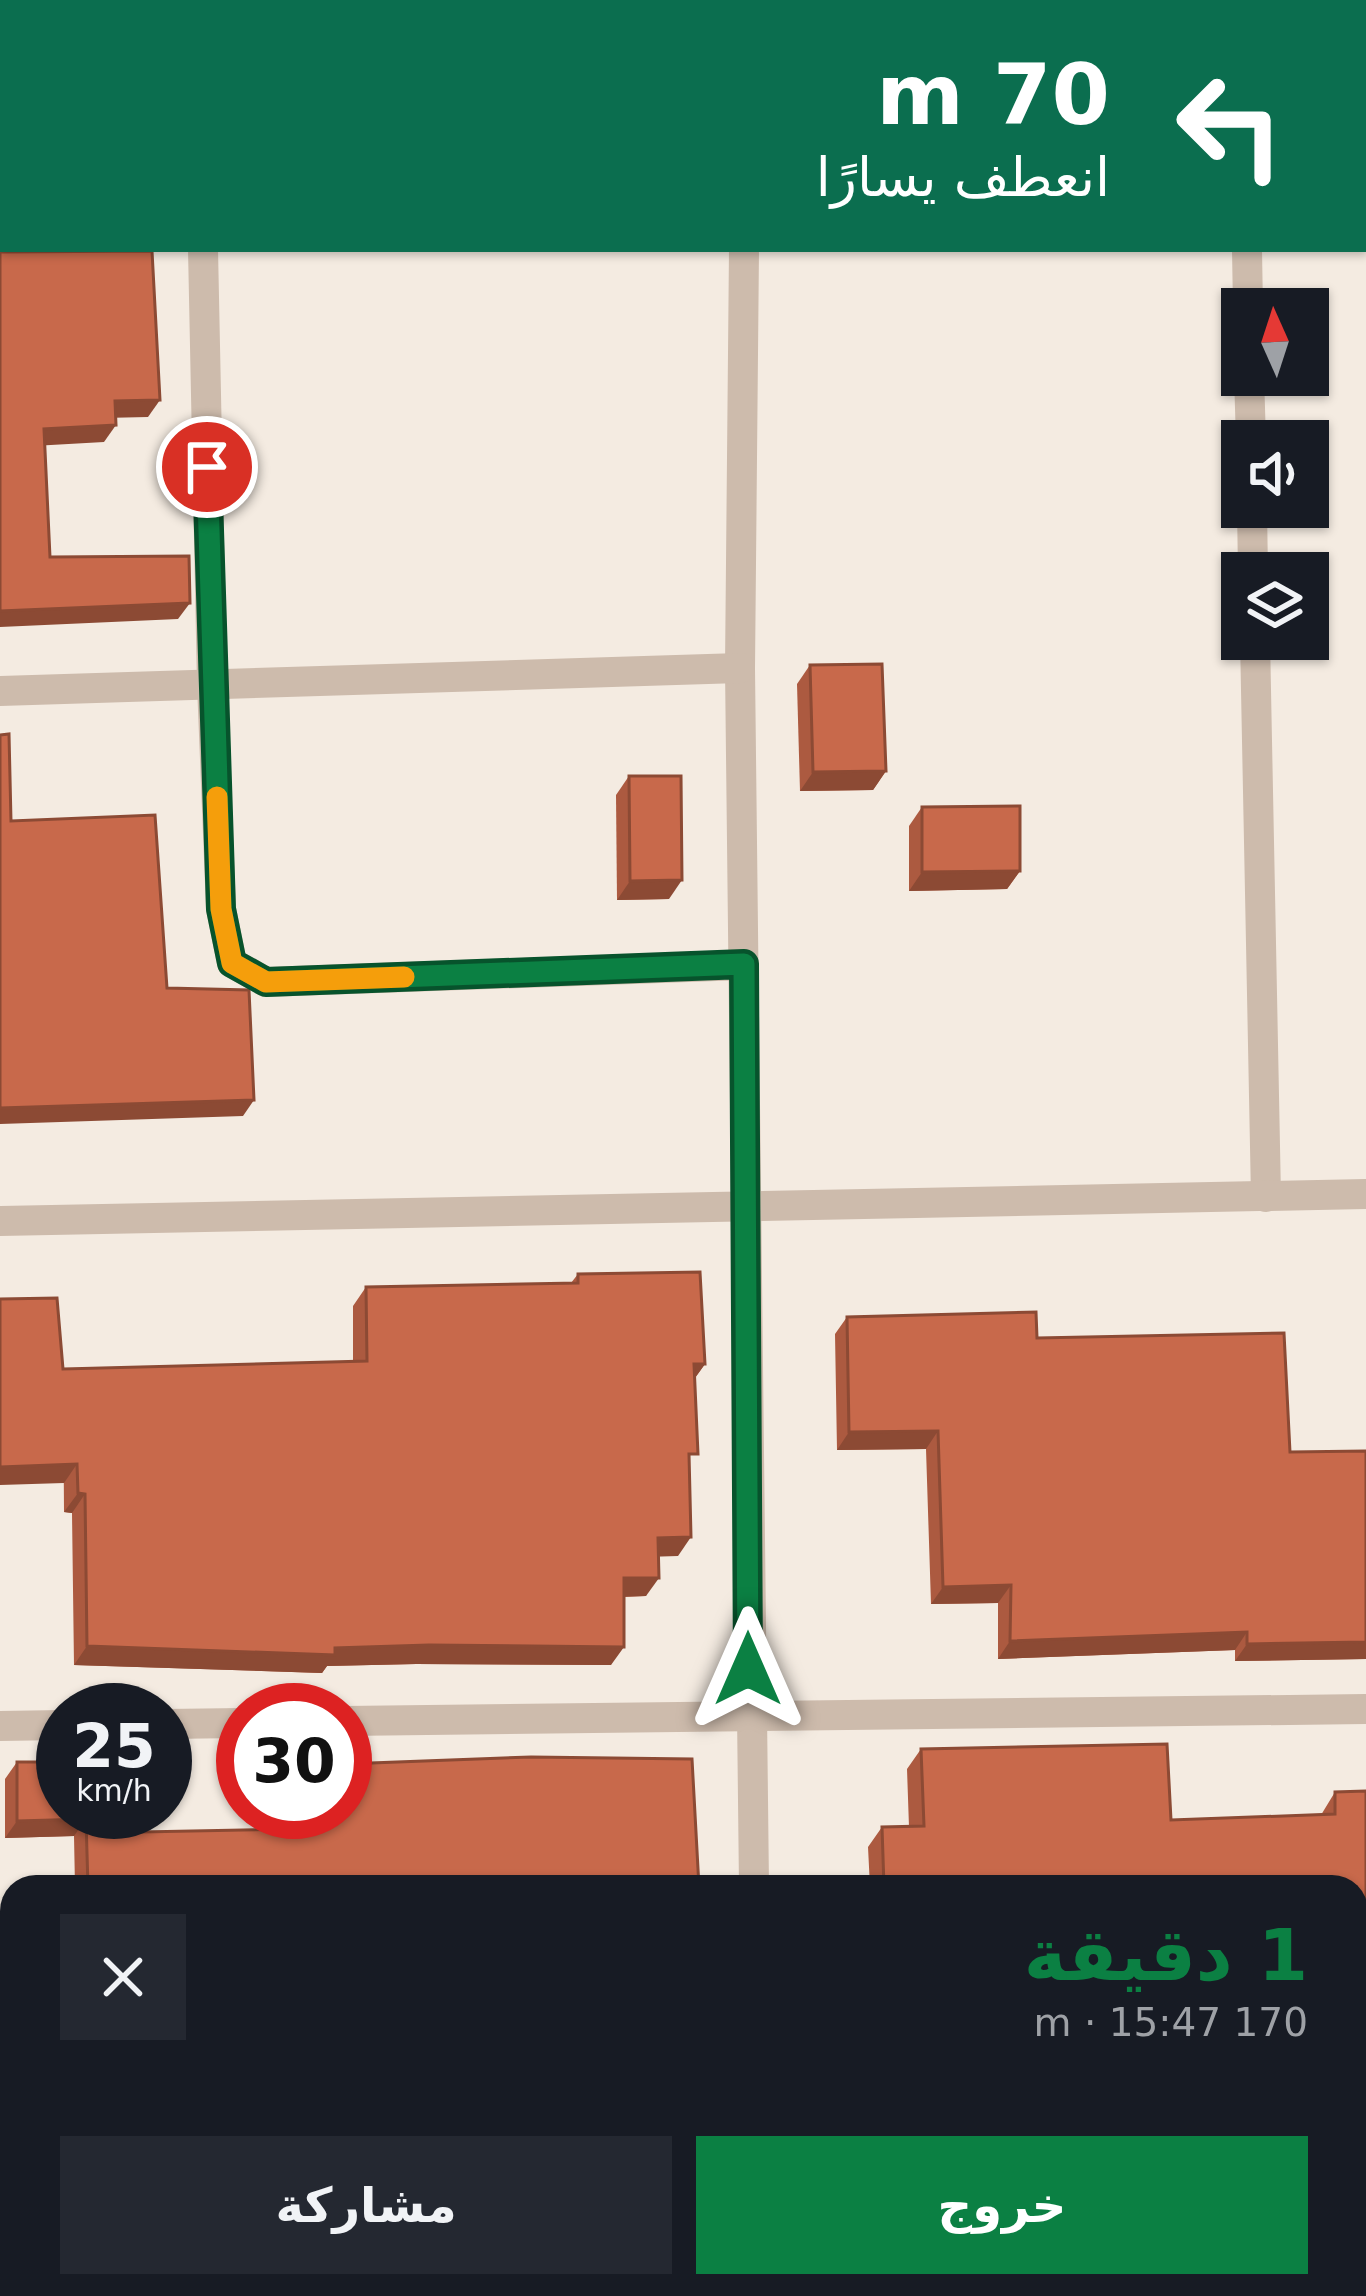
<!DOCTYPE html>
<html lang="ar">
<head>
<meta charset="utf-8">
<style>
  body { margin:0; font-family:"DejaVu Sans",Cairo,sans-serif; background:#242831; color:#f1f3f6; direction:rtl; height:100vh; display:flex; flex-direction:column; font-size:45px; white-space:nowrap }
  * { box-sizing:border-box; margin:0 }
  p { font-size:39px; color:#9ea1a6 }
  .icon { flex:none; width:66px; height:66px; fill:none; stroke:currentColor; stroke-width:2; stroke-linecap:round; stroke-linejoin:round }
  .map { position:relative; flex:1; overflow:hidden; direction:ltr }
  .sheet { position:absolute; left:0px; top:1875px; width:1368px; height:423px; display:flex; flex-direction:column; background:#171b24; border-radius:36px 36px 0 0; box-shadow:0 3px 9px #0004; direction:rtl }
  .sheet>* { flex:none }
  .top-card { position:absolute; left:0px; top:0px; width:1368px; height:252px; box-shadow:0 3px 9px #0004; direction:rtl; background:#0b6e4f; color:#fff; overflow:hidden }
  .needle { width:78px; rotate:357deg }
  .controls { position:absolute; left:1221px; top:288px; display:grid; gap:24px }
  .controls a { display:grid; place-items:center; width:108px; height:108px; border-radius:0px; background:#171b24; box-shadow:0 3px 9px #0004; font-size:60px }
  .speed { position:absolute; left:36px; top:1683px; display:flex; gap:24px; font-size:60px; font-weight:700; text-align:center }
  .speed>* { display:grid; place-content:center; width:156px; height:156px; border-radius:50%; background:#171b24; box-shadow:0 3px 9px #0004; line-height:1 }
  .speed small { font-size:30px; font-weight:400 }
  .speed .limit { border:18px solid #d22; background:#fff; color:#111 }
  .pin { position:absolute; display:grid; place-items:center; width:102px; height:102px; color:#fff; margin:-51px; border:6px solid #fff; border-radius:50%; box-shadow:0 3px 12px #0007 }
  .me { position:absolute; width:132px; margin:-66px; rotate:0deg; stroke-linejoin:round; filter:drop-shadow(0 0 9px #0008) }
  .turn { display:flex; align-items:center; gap:42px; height:252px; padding:0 60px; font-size:54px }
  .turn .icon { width:156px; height:156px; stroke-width:2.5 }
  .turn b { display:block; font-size:84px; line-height:102px }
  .round { display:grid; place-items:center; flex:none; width:126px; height:126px; border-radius:0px; background:#242831 }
  .headline { display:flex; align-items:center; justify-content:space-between; height:204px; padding:0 60px }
  h1 { font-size:72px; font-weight:700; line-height:90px; color:#0b8043 }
  .action { display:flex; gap:24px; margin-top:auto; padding:24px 60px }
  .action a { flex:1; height:138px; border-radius:0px; background:#0b8043; color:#fff; font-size:48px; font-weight:700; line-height:138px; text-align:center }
  .action a+a { background:#242831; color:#f1f3f6 }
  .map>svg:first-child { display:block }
</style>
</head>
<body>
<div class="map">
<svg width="1366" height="2296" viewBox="0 0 1366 2296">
  <rect width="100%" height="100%" fill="#f4ebe1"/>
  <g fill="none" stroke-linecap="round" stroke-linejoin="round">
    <g stroke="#cdbbac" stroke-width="30">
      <path d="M740,0L741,3"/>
      <path d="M1365,180H1366"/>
      <path d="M0,195L3,194"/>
      <path d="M203,249L212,685L221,909L232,963L266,982L744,965"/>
      <path d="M744,249L740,668L754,1887"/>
      <path d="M1247,249L1248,309"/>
      <path d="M1249,375L1251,441"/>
      <path d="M1252,507L1253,573"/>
      <path d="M1255,639L1266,1197"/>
      <path d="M0,691L740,668"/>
      <path d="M0,1221L1366,1194"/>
      <path d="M345,1721L1366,1709"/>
      <path d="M165,1724L243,1723"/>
      <path d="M0,1726L63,1725"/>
      <path d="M0,2110L12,2139"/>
      <path d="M1356,2164H1366"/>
      <path d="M762,2296V2286"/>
    </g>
  </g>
  <g fill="#ac5a40">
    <path d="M810,665L886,771L873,790L800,791L797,684Z"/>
    <path d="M629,776L669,899L617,900L616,795Z"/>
    <path d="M922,807L1020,871L1007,889L909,891V826Z"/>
    <path d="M578,1274L705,1364L695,1378L689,1466L678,1556H658L646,1596L624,1597L611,1665L416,1664L327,1666L322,1673L74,1665L72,1513L64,1512L63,1369L353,1361V1306L366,1287L571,1283Z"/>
    <path d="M847,1317L1037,1338L1290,1452L1366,1659L1235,1661V1650L998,1659V1603L931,1604L926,1449L837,1450L835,1334Z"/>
    <path d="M1167,1744L1171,1820L1321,1815L1335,1792L1366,1791V2114L1357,2127L1356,1887H870L868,1847L882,1827H909L907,1769L921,1749Z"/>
    <path d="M17,1762L141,1832L281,1829V1812H345L699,1887H75L74,1836L5,1838V1779Z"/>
    <path d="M30,2286H143V2295L262,2296H30Z"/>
    <path d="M488,2286H707L701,2296H488Z"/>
    <path d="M885,2286H1356L1366,2296H885Z"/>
  </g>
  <g fill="#8c4a34">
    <rect x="0" y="84" width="3" height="18"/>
    <path d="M160,400L148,417L103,418L115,401Z"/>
    <path d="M116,425L104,442L33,446L44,429Z"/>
    <path d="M190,603L178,619L0,627V611Z"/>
    <path d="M886,771L873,790L800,791L813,772Z"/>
    <path d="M1020,871L1007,889L909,891L922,872Z"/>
    <path d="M682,880L669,899L617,900L630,881Z"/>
    <path d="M254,1100L243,1116L0,1124V1108Z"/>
    <path d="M694,1364H705L692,1382Z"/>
    <path d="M938,1431L926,1449L837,1450L849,1432Z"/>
    <path d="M77,1464L64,1483L0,1485V1467Z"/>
    <path d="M78,1493L85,1494L72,1513L64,1512Z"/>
    <path d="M691,1537L678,1556L645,1557L658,1538Z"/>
    <path d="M624,1578H659L646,1596L610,1597Z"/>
    <path d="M1011,1585L998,1603L931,1604L943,1587Z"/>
    <path d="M1247,1632L1235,1650L998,1659L1010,1641Z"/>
    <path d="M1366,1642V1659L1235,1661L1247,1644Z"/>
    <path d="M429,1645L624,1647L611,1665L416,1664L327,1666L322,1673L74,1665L87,1646L335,1648Z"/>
    <path d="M86,1819L74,1836L5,1838L17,1821Z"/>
    <path d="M1356,2107H1366V2114L1356,2127Z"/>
    <path d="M707,2287L701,2296H663L668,2289Z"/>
  </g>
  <g fill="#c8694b" stroke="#8c4a34" stroke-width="3">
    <path d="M0,0H326V3H3V84H0Z"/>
    <rect x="467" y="0" width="115" height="3"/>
    <path d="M152,251L160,400L115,401L116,425L44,429L50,557L189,556L190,603L0,611V252Z"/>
    <path d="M882,664L886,771L813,772L810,665Z"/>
    <path d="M9,734L11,821L155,815L167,988L249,990L254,1100L0,1108V735Z"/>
    <path d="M629,776H681L682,880L630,881Z"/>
    <path d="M1020,806V871L922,872V807Z"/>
    <path d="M700,1272L705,1364H694L698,1454H689L691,1537L658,1538L659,1578H624V1647L429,1645L335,1648V1655L87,1646L85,1494L78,1493L77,1464L0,1467V1299L57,1298L63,1369L367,1361L366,1287L578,1283V1274Z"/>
    <path d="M1036,1312L1037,1338L1284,1333L1290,1452L1366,1451V1642L1247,1644V1632L1010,1641L1011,1585L943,1587L938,1431L849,1432L847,1317Z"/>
    <path d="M1167,1744L1171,1820L1335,1814V1792L1366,1791V2107H1356V1887H884L882,1827L924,1826L921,1749Z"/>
    <path d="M531,1757L692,1759L699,1887H88L86,1819L17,1821V1762H63V1812H141V1832L293,1829V1812H345V1764Z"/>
    <path d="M1356,2272H1366V2296H900V2286H1356Z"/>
    <path d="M42,2286H143V2295L262,2294V2296H42Z"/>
    <path d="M501,2286H707V2287L668,2289V2296H501Z"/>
  </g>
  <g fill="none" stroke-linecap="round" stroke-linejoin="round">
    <g stroke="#07532c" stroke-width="30">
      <path id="route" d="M207,467L221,909L232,963L266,982L744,964L748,1669"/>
    </g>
    <use href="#route" stroke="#0b8043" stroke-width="21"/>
    <path stroke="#f59e0b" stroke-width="21" d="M217,797L221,909L232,963L266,982L404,977"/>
  </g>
</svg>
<div class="controls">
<a><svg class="needle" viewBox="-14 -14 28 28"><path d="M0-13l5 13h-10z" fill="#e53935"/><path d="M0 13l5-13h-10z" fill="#9ea1a6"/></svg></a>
<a><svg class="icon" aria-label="sound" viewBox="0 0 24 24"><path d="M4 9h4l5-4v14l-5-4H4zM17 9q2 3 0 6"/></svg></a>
<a><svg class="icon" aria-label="layers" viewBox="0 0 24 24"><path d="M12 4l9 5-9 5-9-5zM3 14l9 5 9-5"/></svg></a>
</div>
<div class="speed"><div>25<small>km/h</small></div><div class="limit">30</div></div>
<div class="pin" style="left:207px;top:467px;background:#d93025"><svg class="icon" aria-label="arrive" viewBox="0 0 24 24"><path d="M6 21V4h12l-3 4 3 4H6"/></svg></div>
<svg class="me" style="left:748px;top:1669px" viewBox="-20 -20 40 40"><path d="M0-17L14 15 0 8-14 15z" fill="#0b8043" stroke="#fff" stroke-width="4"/></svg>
<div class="top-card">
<div class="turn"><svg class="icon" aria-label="left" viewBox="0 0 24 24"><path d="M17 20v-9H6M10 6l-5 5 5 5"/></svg><div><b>70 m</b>انعطف يسارًا</div></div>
</div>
<section class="sheet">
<div class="headline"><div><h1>1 دقيقة</h1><p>170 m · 15:47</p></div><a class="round"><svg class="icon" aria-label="close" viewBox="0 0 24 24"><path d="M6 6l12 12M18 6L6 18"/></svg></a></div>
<div class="action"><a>خروج</a><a>مشاركة</a></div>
</section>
</div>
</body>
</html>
